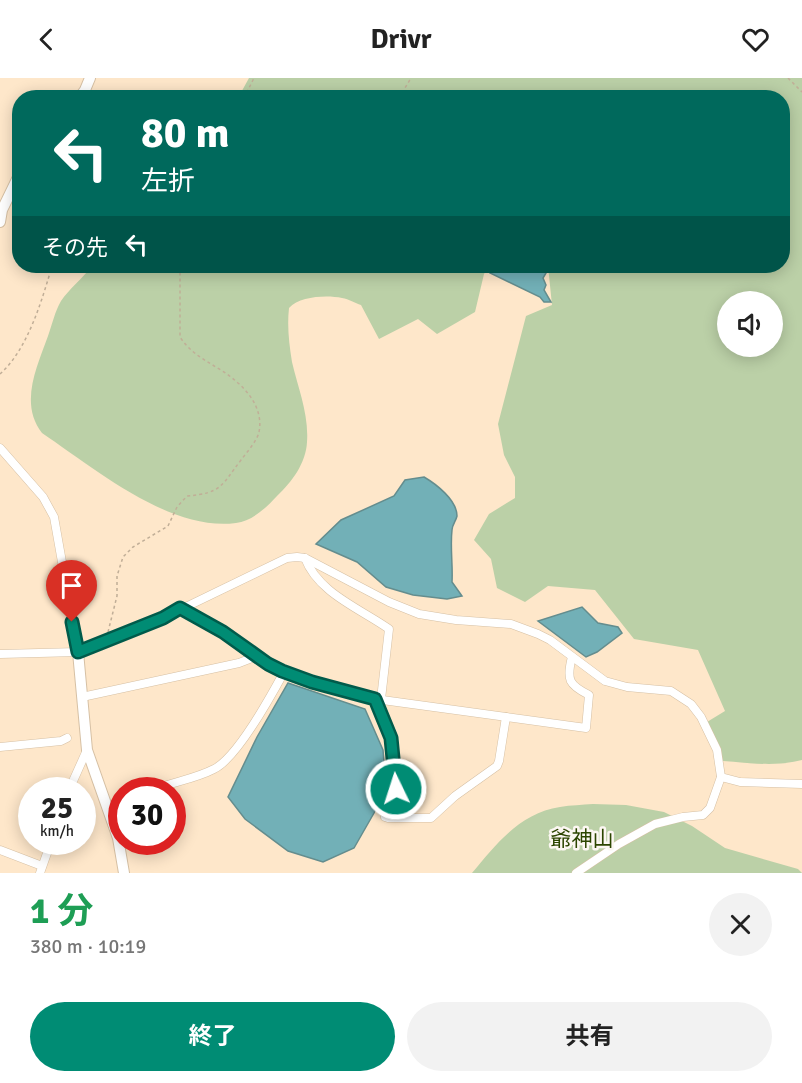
<!DOCTYPE html>
<html lang="ja">
<head>
<meta charset="utf-8">
<style>
  body { margin:0; font-family:Signika,"Noto Sans JP",sans-serif; background:#f2f2f2; color:#222; height:100vh; display:flex; flex-direction:column; font-size:22px; white-space:nowrap }
  * { box-sizing:border-box; margin:0 }
  p { font-size:20px; color:#767676 }
  .icon { flex:none; width:33px; height:33px; fill:none; stroke:currentColor; stroke-width:2; stroke-linecap:round; stroke-linejoin:round }
  .map { position:relative; height:795px; overflow:hidden }
  .sheet { display:flex; flex-direction:column; background:#fff; flex:1 }
  .sheet>* { flex:none }
  .banner { position:absolute; left:12px; top:12px; width:778px; height:183px; border-radius:24px; box-shadow:0 3px 15px #0003; background:#00695c; color:#fff; overflow:hidden }
  .tools { position:absolute; left:717px; top:213px; display:grid; gap:12px }
  .tools a { display:grid; place-items:center; width:66px; height:66px; border-radius:50%; background:#fff; box-shadow:0 3px 15px #0003; font-size:30px }
  .speed { position:absolute; left:18px; top:699px; display:flex; gap:12px; font-size:30px; font-weight:700; text-align:center }
  .speed>* { display:grid; place-content:center; width:78px; height:78px; border-radius:50%; background:#fff; box-shadow:0 3px 15px #0003; line-height:1 }
  .speed small { font-size:15px; font-weight:400 }
  .speed .limit { border:9px solid #d22; background:#fff; color:#111 }
  .pin { position:absolute; display:grid; place-items:center; width:51px; height:51px; color:#fff; margin:-62px -26px; border-radius:50% 50% 50% 0; rotate:-45deg; box-shadow:0 0 6px #0007 }
  .pin .icon { rotate:45deg }
  .me { position:absolute; width:66px; margin:-33px; rotate:356deg; stroke-linejoin:round; filter:drop-shadow(0 0 4px #0008) }
  .turn { display:flex; align-items:center; gap:21px; height:126px; padding:0 30px; font-size:27px }
  .turn .icon { width:78px; height:78px; stroke-width:2.5 }
  .turn b { display:block; font-size:42px; line-height:51px }
  .then { display:flex; align-items:center; height:57px; padding:0 30px; background:#0003; gap:12px; font-size:22px }
  .round { display:grid; place-items:center; flex:none; width:63px; height:63px; border-radius:32px; background:#f2f2f2 }
  .summary { display:flex; align-items:center; justify-content:space-between; height:102px; padding:0 30px }
  h1 { font-size:36px; font-weight:700; line-height:45px; color:#1e9e55 }
  .primary-button { display:flex; gap:12px; margin-top:auto; padding:12px 30px }
  .primary-button a { flex:1; height:69px; border-radius:36px; background:#008c74; color:#fff; font-size:24px; font-weight:700; line-height:69px; text-align:center }
  .primary-button a+a { background:#f2f2f2; color:#222 }
  header { display:flex; justify-content:space-between; align-items:center; height:78px; padding:0 30px; background:#fff; font-size:27px; font-weight:700 }
  .map>svg:first-child { display:block }
</style>
</head>
<body>
<header><svg class="icon" aria-label="back" viewBox="0 0 24 24"><path d="M15 5l-7 7 7 7"/></svg>Drivr<svg class="icon" aria-label="heart" viewBox="0 0 24 24"><path d="M12 20l-8-8c-3-5 5-10 8-4 3-6 11-1 8 4z"/></svg></header>
<div class="map">
<svg width="802" height="795" viewBox="0 0 802 795">
  <rect width="100%" height="100%" fill="#fee7ca"/>
  <g fill="#bbd0a7" fill-rule="evenodd">
    <path d="M249,0H802V682C776,689 750,685 723,683L707,644L725,633L698,572L634,561L595,512L548,508L525,524L497,510L491,481L474,462L489,436L515,420V399L504,377L498,346L526,238L552,227L548,188H783V20H238ZM728,224H772V268H728Z"/>
    <path d="M92,188H489L484,196L475,234L437,256L418,241L379,261L361,227C355,225 349,221 342,220C327,217 300,218 289,230C287,248 289,265 292,284C298,310 309,336 307,364C306,385 292,404 277,418C266,430 252,443 236,445C170,454 94,390 42,355C19,325 37,289 48,258C52,247 55,233 61,223C69,211 83,200 92,188Z"/>
    <path d="M593,726L626,727L664,734L692,748L725,770L798,791L802,795H472C496,766 520,735 560,729C571,727 582,727 593,726Z"/>
  </g>
  <g fill="#72b0b7" stroke="#648d8e" stroke-width="1.5">
    <path d="M494,188H545L546,195L543,200L546,207L544,212L551,224H544L540,219L490,195Z"/>
    <path d="M424,399C436,406 457,422 457,438C456,443 452,447 452,452C450,469 453,487 452,504L462,518L447,521L413,517L386,509L357,484L316,466L341,442L394,418L405,402Z"/>
    <path d="M582,529L598,545L618,549L622,555L597,574L586,579L538,543Z"/>
    <path d="M288,605L365,631L383,672L386,708L374,735L354,770L323,784L288,773L245,741L228,719L257,659Z"/>
  </g>
  <g fill="none" stroke-linecap="round" stroke-linejoin="round">
    <g stroke="#d6c0a4" stroke-width="9">
      <g id="minor">
        <path d="M0,370L43,419L54,439L78,574"/>
        <path d="M305,480C318,515 361,531 389,551L381,621"/>
        <path d="M180,530L223,554L268,586L312,604L375,621L586,650L589,617C569,607 566,602 572,579"/>
        <path d="M0,576L78,574L163,540L287,480L297,479L305,480L389,524L419,536L456,542L511,546L538,556L550,562L605,603L627,609L671,613L691,626L701,639L717,672L721,699L710,730L703,737L683,739L655,746L619,766L576,795"/>
        <path d="M82,619L239,585L257,578"/>
        <path d="M375,621L391,660L395,688L396,711L386,735L385,739L388,740H431L455,718L497,688L499,683L506,639"/>
        <path d="M0,669L61,663L67,660"/>
        <path d="M721,699L740,704L802,706"/>
        <path d="M69,712L87,672"/>
        <path d="M153,712C172,704 195,701 214,691C237,680 271,618 284,594"/>
        <path d="M110,736L122,729"/>
        <path d="M0,772L42,788"/>
        <path d="M40,795L51,764"/>
      </g>
    </g>
    <g stroke="#d6c0a4" stroke-width="12">
      <g id="tertiary">
        <path d="M79,20L85,12L90,0"/>
        <path d="M0,144L2,132L20,95"/>
        <path d="M78,574L87,672L118,760L124,795"/>
      </g>
    </g>
    <g stroke="#c0ae97" stroke-width="1.5" stroke-dasharray="3 3" stroke-linecap="butt">
      <path d="M788,0L802,14"/>
      <path d="M244,20L254,0"/>
      <path d="M399,20L411,0"/>
      <path d="M165,188H187"/>
      <path d="M0,296C28,271 42,222 52,188"/>
      <path d="M108,554L117,518V498L123,479L133,469L168,448L177,429L187,418C222,415 221,408 241,382C247,374 257,363 259,354C263,335 252,317 238,305C219,287 195,282 180,259V188"/>
    </g>
    <use href="#minor" stroke="#fff" stroke-width="8"/>
    <use href="#tertiary" stroke="#fff" stroke-width="10"/>
  </g>
  <g fill="none" stroke-linecap="round" stroke-linejoin="round">
    <g stroke="#005b4b" stroke-width="15">
      <path id="route" d="M72,544L78,574L163,540L180,530L223,554L268,586L282,593L312,604L375,621L391,660L396,711"/>
    </g>
    <use href="#route" stroke="#008c74" stroke-width="10"/>
  </g>
  <g text-anchor="middle" dominant-baseline="central" stroke-width="5" stroke-linejoin="round" paint-order="stroke">
    <g font-size="21" fill="#2c4500" stroke="#fcf7f2">
      <text x="582" y="761">爺神山</text>
    </g>
  </g>
</svg>
<div class="tools">
<a><svg class="icon" aria-label="sound" viewBox="0 0 24 24"><path d="M4 9h4l5-4v14l-5-4H4zM17 9q2 3 0 6"/></svg></a>
</div>
<div class="speed"><div>25<small>km/h</small></div><div class="limit">30</div></div>
<div class="pin" style="left:72px;top:544px;background:#d93025"><svg class="icon" aria-label="arrive" viewBox="0 0 24 24"><path d="M6 21V4h12l-3 4 3 4H6"/></svg></div>
<svg class="me" style="left:396px;top:711px" viewBox="-20 -20 40 40"><circle r="17" fill="#008c74" stroke="#fff" stroke-width="3"/><path d="M0-11L8 9 0 5-8 9z" fill="#fff"/></svg>
<div class="banner">
<div class="turn"><svg class="icon" aria-label="left" viewBox="0 0 24 24"><path d="M17 20v-9H6M10 6l-5 5 5 5"/></svg><div><b>80 m</b>左折</div></div>
<div class="then">その先<svg class="icon" aria-label="left" viewBox="0 0 24 24"><path d="M17 20v-9H6M10 6l-5 5 5 5"/></svg></div>
</div>
</div>
<section class="sheet">
<div class="summary"><div><h1>1 分</h1><p>380 m · 10:19</p></div><a class="round"><svg class="icon" aria-label="close" viewBox="0 0 24 24"><path d="M6 6l12 12M18 6L6 18"/></svg></a></div>
<div class="primary-button"><a>終了</a><a>共有</a></div>
</section>
</body>
</html>
